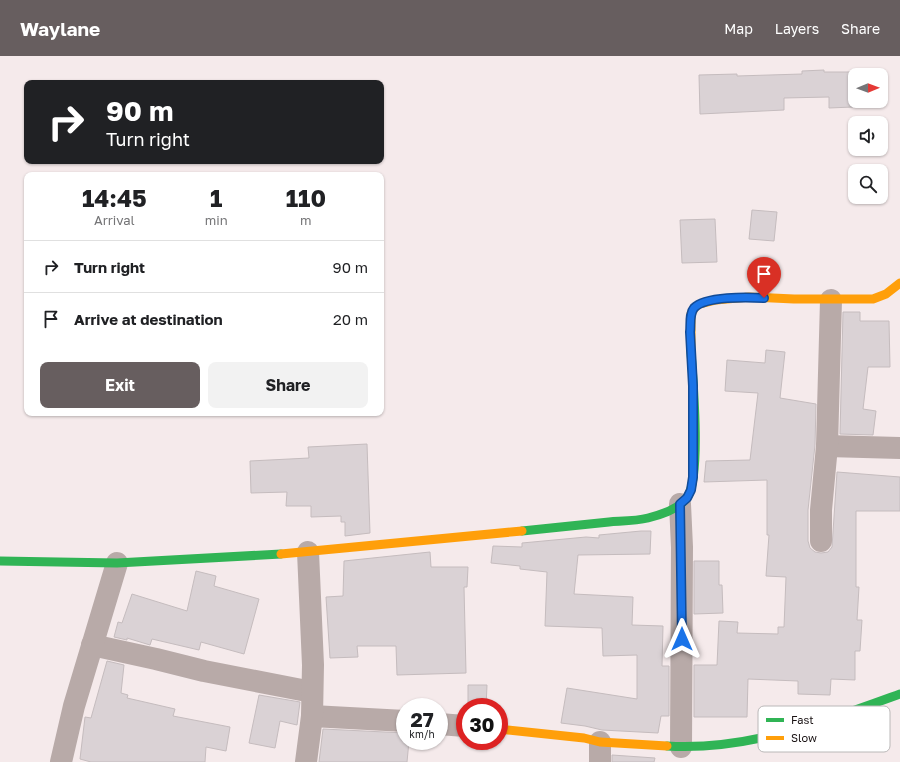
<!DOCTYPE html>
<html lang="en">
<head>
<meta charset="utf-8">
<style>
  body { margin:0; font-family:"Golos Text",sans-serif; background:#f2f2f2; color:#202124; height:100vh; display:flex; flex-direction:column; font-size:15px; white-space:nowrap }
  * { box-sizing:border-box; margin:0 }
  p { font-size:13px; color:#757577 }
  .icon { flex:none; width:22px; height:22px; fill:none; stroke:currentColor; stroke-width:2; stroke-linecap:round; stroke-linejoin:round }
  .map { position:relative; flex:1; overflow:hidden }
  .details { position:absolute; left:24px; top:116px; width:360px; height:244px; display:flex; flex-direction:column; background:#fff; border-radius:8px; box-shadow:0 1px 3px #0004 }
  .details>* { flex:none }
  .banner { position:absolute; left:24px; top:24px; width:360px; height:84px; border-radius:8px; box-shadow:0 1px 3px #0004; background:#202124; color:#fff; overflow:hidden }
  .needle { width:26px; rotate:89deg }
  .tools { position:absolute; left:848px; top:12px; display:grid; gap:8px }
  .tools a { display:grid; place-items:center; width:40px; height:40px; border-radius:8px; background:#fff; box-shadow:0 1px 3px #0004; font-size:20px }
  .speed { position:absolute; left:396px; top:642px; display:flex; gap:8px; font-size:20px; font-weight:700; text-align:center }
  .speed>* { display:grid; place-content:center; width:52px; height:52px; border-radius:50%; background:#fff; box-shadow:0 1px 3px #0004; line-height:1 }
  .speed small { font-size:10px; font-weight:400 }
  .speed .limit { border:6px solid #d22; background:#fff; color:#111 }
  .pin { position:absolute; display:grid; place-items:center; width:34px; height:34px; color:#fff; margin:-41px -17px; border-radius:50% 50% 50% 0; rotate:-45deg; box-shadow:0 0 4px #0007 }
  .pin .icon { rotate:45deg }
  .me { position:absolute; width:44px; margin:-22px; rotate:0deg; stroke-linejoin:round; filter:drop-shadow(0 0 3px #0008) }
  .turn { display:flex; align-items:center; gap:14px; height:84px; padding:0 16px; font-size:18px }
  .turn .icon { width:52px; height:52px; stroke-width:2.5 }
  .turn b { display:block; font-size:28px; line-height:34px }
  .eta { display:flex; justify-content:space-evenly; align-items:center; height:68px; text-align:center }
  .eta b { font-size:24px; font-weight:700; line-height:28px }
  .action { display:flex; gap:8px; margin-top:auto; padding:8px 16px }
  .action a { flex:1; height:46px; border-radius:8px; background:#675e5f; color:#fff; font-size:16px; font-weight:700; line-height:46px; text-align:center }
  .action a+a { background:#f2f2f2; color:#202124 }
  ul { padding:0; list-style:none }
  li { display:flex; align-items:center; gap:12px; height:52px; padding:0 16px; border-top:1px solid #e0e0e0 }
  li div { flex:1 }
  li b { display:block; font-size:15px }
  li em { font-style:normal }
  header { display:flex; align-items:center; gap:24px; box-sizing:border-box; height:56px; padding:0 20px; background:#675e5f; color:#fff }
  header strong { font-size:19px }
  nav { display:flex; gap:22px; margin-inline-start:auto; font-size:14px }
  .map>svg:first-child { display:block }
</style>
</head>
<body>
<header>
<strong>Waylane</strong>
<nav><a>Map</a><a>Layers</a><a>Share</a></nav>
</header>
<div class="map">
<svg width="900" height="706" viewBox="0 0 900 706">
  <rect width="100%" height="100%" fill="#f5eaeb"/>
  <g fill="#dad2d5" stroke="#c5bcbe">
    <path d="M824,14V16H852L853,51L829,52V41L784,42V54L700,58L699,19L737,18V20L802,18V15Z"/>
    <path d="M752,154L777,156L774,185L749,183Z"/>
    <path d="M715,163L717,206L682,207L680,164Z"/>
    <path d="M843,256H860V265H889L890,311H868L863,353L876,355L873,379L840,378Z"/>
    <path d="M766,294L785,296L780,342L816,348L815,389L808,454V485L810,492L815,496L821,497L828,496L832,491L837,416L900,421V455H856V531H859L857,564H862L860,595H855V624L831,623L830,639L798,638V625L748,623L747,661H694V609H717L719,565L738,566L737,577L778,578V571H784L786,521L766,520L769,479H767V424L704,426L706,405L750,404L758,337L725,335L727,304L765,307Z"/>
    <path d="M367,388L370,477L345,480V466H341V460L311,461V450H286L287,436L251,437L250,405L309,402L308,391Z"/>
    <path d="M641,475H651L650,498L578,499L574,538L633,541L632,569L663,570L662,610H669V660H661L658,677L602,674L585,670L561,667L567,632L637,643V599L603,600L602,572L545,570L547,516L520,513V510L491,507L493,490L522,491V487L586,481L599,482V479Z"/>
    <path d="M430,496L431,511H468L467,531H464L466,617L397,619L396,590H357L358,601L330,602L326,541L343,540L344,505Z"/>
    <path d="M694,505H719V529H722L723,557L694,558Z"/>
    <path d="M196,515L216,520L214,530L259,543L244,598L201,586L199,594L152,583L150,589L127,582V584L114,581L118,566L122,567L132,538L187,555Z"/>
    <path d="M107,605L124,609L121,637L128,639L127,642L175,653L173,660L230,671L226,695L206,691L205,706H91L80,703L85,661L91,662Z"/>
    <path d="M468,629H487L486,651H468Z"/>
    <path d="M259,639L300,646L297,669L280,665L275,692L249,687Z"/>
    <path d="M323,673L405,677V685H409L407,706H319Z"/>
    <path d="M612,699L655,702L654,706H612Z"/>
  </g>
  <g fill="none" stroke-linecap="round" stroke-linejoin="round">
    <g stroke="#b8aaa8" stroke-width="22">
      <path d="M827,390L900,392"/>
      <path d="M680,448L682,491L681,691"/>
      <path d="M821,485V454L827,390L831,244"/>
      <path d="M92,589L156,603L204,615L312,636"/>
      <path d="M312,660L405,665"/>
      <path d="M439,668L465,670"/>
      <path d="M61,706L74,650L117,507"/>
      <path d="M306,706L312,660L313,609L308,496"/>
      <path d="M600,706V686"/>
    </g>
    <g stroke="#30b455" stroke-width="9">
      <path d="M522,475C551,472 580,469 609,466C622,465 636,465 648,462C660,459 681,452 688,440C701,418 693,324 691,296"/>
      <path d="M0,505L117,507L281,498"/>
      <path d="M667,690C748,695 826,665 900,638"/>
    </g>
    <g stroke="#ff9f0a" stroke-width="9">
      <path d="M691,296V258L695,251L700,248L716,244L749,241L794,243H873L886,238L900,227"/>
      <path d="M281,498L522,475"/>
      <path d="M499,673L584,682L600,686L667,690"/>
    </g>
  </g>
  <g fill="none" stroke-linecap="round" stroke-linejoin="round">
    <g stroke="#114b97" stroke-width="10">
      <path id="route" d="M682,583L680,448L687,442L691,434L693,421V330L690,276C691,269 689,258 694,252C705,240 748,241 764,242"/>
    </g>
    <use href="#route" stroke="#1a73e8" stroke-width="7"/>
  </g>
  <rect x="758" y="650" width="132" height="46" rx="6" fill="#fff" stroke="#bab8b8" stroke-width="1"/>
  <rect x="766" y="662" width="18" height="4" fill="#30b455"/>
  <rect x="766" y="680" width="18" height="4" fill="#ff9f0a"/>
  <g font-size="11" fill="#1a1314">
    <text x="791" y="668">Fast</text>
    <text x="791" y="686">Slow</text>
  </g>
</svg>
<div class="tools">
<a><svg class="needle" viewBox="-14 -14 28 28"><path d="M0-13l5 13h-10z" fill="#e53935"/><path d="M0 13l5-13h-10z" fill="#757577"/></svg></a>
<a><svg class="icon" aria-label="sound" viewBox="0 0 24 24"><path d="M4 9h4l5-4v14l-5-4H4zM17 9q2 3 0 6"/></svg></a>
<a><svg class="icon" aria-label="search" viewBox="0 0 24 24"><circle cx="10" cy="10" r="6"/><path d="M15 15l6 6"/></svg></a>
</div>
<div class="speed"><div>27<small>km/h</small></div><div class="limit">30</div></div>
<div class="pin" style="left:764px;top:242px;background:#d93025"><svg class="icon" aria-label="arrive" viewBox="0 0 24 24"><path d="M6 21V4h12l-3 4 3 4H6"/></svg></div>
<svg class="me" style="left:682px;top:583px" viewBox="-20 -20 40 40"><path d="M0-17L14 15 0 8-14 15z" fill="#1a73e8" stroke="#fff" stroke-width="4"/></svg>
<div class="banner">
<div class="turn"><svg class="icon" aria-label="right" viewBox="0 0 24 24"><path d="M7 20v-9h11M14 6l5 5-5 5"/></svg><div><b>90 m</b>Turn right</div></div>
</div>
<section class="details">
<div class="eta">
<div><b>14:45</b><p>Arrival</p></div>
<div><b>1</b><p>min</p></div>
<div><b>110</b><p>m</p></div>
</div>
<ul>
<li><svg class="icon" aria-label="right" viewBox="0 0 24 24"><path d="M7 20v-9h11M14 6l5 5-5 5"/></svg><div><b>Turn right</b></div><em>90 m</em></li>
<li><svg class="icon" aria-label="arrive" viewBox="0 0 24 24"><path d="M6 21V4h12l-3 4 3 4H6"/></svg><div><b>Arrive at destination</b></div><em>20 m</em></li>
</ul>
<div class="action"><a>Exit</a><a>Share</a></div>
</section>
</div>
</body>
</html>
